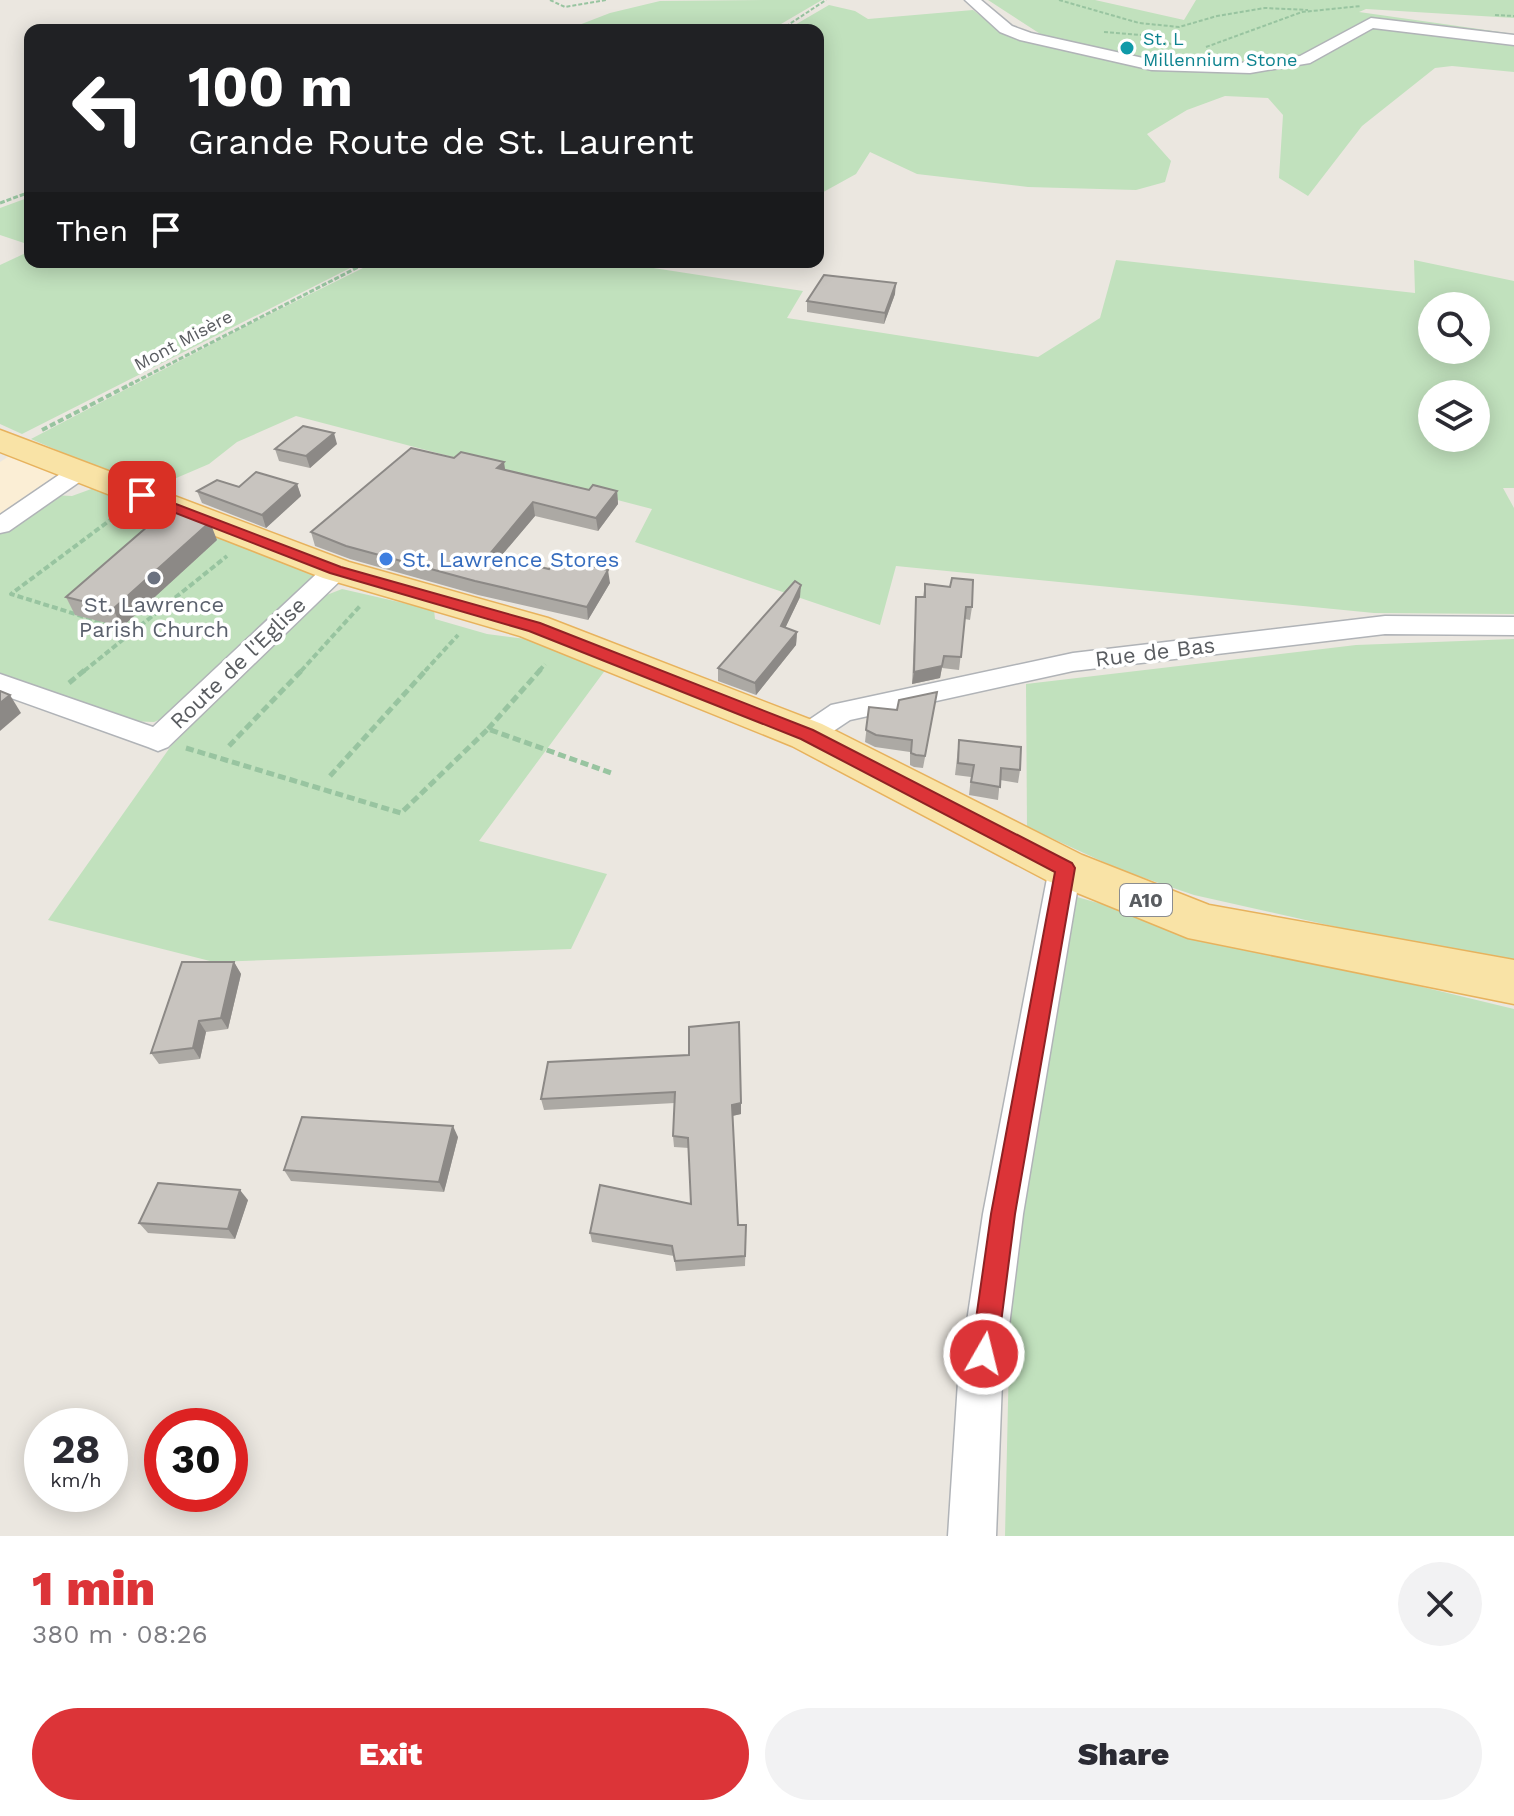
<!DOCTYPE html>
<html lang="en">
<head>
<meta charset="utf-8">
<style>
  body { margin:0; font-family:"Work Sans",sans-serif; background:#f2f2f3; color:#2b2b33; height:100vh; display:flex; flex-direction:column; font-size:30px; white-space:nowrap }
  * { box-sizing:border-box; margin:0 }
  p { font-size:26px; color:#7c7c81 }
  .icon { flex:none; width:44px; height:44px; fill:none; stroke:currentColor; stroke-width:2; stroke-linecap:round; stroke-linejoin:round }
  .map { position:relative; height:1536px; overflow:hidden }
  .drawer { display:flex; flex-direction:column; background:#fff; flex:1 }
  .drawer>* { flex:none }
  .hud { position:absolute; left:24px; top:24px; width:800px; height:244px; border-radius:16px; box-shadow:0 4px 20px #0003; background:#202124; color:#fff; overflow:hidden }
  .controls { position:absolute; left:1418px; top:292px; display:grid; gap:16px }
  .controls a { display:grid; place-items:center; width:72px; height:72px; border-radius:50%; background:#fff; box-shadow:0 4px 20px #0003; font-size:40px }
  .speed { position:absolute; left:24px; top:1408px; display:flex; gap:16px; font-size:40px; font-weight:700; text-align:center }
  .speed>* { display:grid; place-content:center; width:104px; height:104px; border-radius:50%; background:#fff; box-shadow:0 4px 20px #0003; line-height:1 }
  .speed small { font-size:20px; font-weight:400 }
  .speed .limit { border:12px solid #d22; background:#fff; color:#111 }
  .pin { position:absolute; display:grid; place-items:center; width:68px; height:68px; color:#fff; margin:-34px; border-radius:16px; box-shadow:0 4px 12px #0006 }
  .me { position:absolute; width:88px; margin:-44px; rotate:8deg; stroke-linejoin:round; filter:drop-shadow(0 0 6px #0008) }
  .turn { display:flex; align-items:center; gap:28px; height:168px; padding:0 32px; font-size:36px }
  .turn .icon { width:104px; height:104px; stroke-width:2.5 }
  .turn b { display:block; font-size:56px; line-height:68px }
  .then { display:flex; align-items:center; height:76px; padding:0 32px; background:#0003; gap:16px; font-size:30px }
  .round { display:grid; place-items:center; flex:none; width:84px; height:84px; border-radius:42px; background:#f2f2f3 }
  .summary { display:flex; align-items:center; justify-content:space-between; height:136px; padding:0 32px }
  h1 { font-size:48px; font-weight:800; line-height:60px; color:#dc3438 }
  .cta { display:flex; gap:16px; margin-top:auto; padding:16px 32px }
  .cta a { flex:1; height:92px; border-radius:48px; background:#dc3438; color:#fff; font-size:32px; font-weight:800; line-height:92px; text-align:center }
  .cta a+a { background:#f2f2f3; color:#2b2b33 }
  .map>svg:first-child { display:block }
</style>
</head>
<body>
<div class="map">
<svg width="1514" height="1536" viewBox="0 0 1514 1536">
  <rect width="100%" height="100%" fill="#ebe7e0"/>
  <path fill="#fbeed5" d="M12,454L56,471V481L0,520V462Z"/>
  <g fill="#c1e1bd" fill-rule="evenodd">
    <path d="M768,0H822L781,24L756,30H566L610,13L660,1Z"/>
    <path d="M988,0H1095L1184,20L1196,0H1514V18L1366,9L1359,12L1514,34V72L1452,66L1435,68L1362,126L1308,196L1279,178L1283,115L1268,98L1225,96L1187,110L1147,134L1171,161L1165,182L1136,190L1028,187L917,174L870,152L856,174L818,195V30H775L793,26L829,5L855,11L868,19L973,10L1006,35L1062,51L1074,45L1045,37Z"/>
    <path d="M30,197V245L0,235V208Z"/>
    <path d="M30,251V262H362L22,434L0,424V265Z"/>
    <path d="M1116,260L1415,293L1414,260L1514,281V488H1503L1514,508V614L1374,613L896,566L880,625L635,542L652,509L296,416L237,442L209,464L153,488L122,478L31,439L254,322L375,262H657L647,267L803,291L787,318L1038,357L1100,318ZM1432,306H1476V350H1432ZM1432,394H1476V438H1432Z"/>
    <path d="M94,488L320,573L179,711L154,722L126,721L0,678V533L53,495L72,496Z"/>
    <path d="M342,589L434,610L435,619L487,634L526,639L606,669L479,841L607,874L571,949L214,962L48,920L171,746L319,598Z"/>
    <path d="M1514,639V967L1194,895L1121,870L1027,827L1026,684L1356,645Z"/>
    <path d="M1077,897L1232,941L1514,1009V1536H1005L1011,1270Z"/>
  </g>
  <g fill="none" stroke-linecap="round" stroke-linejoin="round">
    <g stroke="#b0b3b7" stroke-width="3">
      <g id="minor">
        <path d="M80,464L88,466L92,471L88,476L9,531L0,533V515L72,466Z"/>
        <path d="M336,562L345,564L349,570L345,576L168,747L158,751L148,747L0,694V674L153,727L327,564Z"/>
        <path d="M1385,616L1514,617V635L1385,634L1073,671L850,720L817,742L807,745L797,742L792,735L797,728L831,705L1073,653Z"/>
        <path d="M1065,855L1076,859L1081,868L1023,1214L1002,1382L996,1536H948L958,1382L983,1214L1049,868L1054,859Z"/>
      </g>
    </g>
    <g stroke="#b0b3b7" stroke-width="3">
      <path id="tertiary" d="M965,0H981L1012,26L1031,33L1152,60L1250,63L1300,56L1371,18L1514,35V45L1373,28L1310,63L1250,73L1152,70L1020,40L1000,32Z"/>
    </g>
    <g stroke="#e7b25d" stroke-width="3">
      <path id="primary" d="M0,430L349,562L548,618L822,724L1082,855L1209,905L1514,960V1004L1188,938L1048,881L792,746L520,636L323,578L0,452Z"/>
    </g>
    <g stroke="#98c4a0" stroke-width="2" stroke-dasharray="4 2" stroke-linecap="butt">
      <path d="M550,0L565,7L606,0"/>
      <path d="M1059,0L1139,23L1179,27L1217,16L1265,8L1308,10"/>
      <path d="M1495,15L1514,16"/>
      <path d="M768,30L788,25L826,0"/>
      <path d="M1104,32L1154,36L1175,46"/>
      <path d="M1206,47L1302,12L1361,6"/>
    </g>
    <g stroke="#98c4a0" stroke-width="3" stroke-dasharray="5 2" stroke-linecap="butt">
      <path d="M0,203L30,192"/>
      <path d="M129,385L368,262"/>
    </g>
    <g stroke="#98c4a0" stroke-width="4" stroke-dasharray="6 3" stroke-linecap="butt">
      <path d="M42,430L133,383"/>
      <path d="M121,512L11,594L130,631"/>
      <path d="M84,671L227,556"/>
      <path d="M301,671L360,606"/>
      <path d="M425,671L458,635"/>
      <path d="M539,671L545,664"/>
    </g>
    <g stroke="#98c4a0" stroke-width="5" stroke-dasharray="8 4" stroke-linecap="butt">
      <path d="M69,683L86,669"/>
      <path d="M488,729L541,669"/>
      <path d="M229,746L303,669"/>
      <path d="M186,748L401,813L488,729L614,774"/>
      <path d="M330,776L427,669"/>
    </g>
    <use href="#minor" fill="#fff" fill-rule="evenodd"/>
    <use href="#tertiary" fill="#fff" fill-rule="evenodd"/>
    <use href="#primary" fill="#f9e3a6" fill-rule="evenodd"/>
  </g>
  <g fill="#aca9a4">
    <path d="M895,294L884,324L807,312V301Z"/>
    <path d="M337,444L310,468L279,461L275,449Z"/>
    <path d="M505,470L589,490L617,491L618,504L598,531L535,516L500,557L549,569L593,567L610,583L588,620L478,595L350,559L315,546L311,532Z"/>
    <path d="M297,484L301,496L266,528L202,503L197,491L239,487Z"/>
    <path d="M217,540L122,627L75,615L66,597Z"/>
    <path d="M925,584L972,607L970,620L965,619L959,670L942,668L940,678L912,684L916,597H923Z"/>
    <path d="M800,597L785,628L797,632L796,645L756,695L718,681V668Z"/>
    <path d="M937,692L923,768L914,767L910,765V752L875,747L865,742L869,707L897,710Z"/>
    <path d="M959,740L1020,770L1018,783L1000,780L998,800L969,795L971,777L955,775Z"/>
    <path d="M234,962L241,974L228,1029L206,1032L200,1059L159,1064L151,1053Z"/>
    <path d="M739,1022L741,1114L732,1116L738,1225L746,1235L745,1266L676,1271L674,1256L592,1242L590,1233L691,1204L689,1148L674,1147L673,1136L675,1103L544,1110L541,1099L689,1055Z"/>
    <path d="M458,1137L444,1192L291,1181L284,1170Z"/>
    <path d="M248,1200L235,1239L148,1233L139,1223Z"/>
  </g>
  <g fill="#8c8986">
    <path d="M896,283L895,294L884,324L885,313Z"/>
    <path d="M334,433L337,444L310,468L306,456Z"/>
    <path d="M504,462L506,475L497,468Z"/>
    <path d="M297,484L301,496L266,528L262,515Z"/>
    <path d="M617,491L618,504L598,531L596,518Z"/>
    <path d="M533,502L535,516L491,568L489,555Z"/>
    <path d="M210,522L217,540L122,627L113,609Z"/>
    <path d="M608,570L610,583L588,620L587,607Z"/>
    <path d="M801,585L800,597L780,639L781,626Z"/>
    <path d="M797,632L796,645L756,695L755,683Z"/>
    <path d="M944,656L940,678L912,684L914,672Z"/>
    <path d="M10,695L21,713L0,731V703Z"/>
    <path d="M234,962L241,974L228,1029L221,1018Z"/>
    <path d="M199,1021L206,1032L200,1059L193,1048Z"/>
    <path d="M741,1103V1114L732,1116V1105Z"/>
    <path d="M453,1126L458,1137L444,1192L439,1182Z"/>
    <path d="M240,1190L248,1200L235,1239L228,1229Z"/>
  </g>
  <g fill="#c8c4bf" stroke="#8c8986" stroke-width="2">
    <path d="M824,275L896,283L885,313L807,301Z"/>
    <path d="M303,426L334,433L306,456L275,449Z"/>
    <path d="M411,448L454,458L461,452L504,462L497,468L589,490L593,485L617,491L596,518L533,502L489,555L549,569L560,553L592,558L587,565L608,570L587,607L475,581L346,546L311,532Z"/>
    <path d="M256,472L297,484L262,515L197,491L217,480L239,487Z"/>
    <path d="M170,507L210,522L113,609L66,597Z"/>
    <path d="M952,578L973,580L972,607H966L961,657L944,656L942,666L914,672L916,597H925V584L950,587Z"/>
    <path d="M795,581L801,585L781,626L797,632L755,683L718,668Z"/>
    <path d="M0,691L10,695L0,703Z"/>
    <path d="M937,692L925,756L916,755L911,753L912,740L876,735L866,730L869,707L897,710L899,700Z"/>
    <path d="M959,740L1021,747L1020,770L1001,768L1000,787L971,782L974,765L958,763Z"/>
    <path d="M182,962H234L221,1018L199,1021L193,1048L151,1053Z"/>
    <path d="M739,1022L741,1103L732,1105L738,1225H746L745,1256L675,1261L672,1246L590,1233L600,1185L691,1204L688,1138L673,1136L675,1092L541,1099L548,1062L689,1055V1027Z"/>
    <path d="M302,1117L453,1126L439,1182L284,1170Z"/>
    <path d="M158,1183L240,1190L228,1229L139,1223Z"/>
  </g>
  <path fill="#dc3438" stroke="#8f2224" stroke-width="2" d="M142,491L341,567L540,623L813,730L1072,863L1075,868L1015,1214L997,1354L993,1363L984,1367L974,1363L971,1354L991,1214L1055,872L801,739L529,631L330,573L137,498L135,495Z"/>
  <circle fill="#0f9aa8" stroke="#fff" stroke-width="3" cx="1127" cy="48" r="8"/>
  <circle fill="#3f7fe0" stroke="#fff" stroke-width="3" cx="386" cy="559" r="8"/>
  <circle fill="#6b7280" stroke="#fff" stroke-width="3" cx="154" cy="578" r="8"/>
  <g text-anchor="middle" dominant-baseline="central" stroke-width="7" stroke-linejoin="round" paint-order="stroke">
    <g font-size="18" fill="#0d838f" stroke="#fff" text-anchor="start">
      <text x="1143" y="38">St. L<tspan x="1143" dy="21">Millennium Stone</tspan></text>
    </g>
    <g font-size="18" fill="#595c60" stroke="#fff">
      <text transform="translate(183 340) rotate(-28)">Mont Misère</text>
    </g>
    <rect fill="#fff" stroke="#8b8d90" stroke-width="2" x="1120" y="884" width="52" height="32" rx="6"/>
    <g font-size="20" font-weight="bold" fill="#595c60">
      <text x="1146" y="900">A10</text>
    </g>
    <g font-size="22" fill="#366cbe" stroke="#fff" text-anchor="start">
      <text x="402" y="559">St. Lawrence Stores</text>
    </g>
    <g font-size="22" fill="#5b616d" stroke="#fff">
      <text x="154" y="604">St. Lawrence<tspan x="154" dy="25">Parish Church</tspan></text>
    </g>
    <g font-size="22" fill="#595c60" stroke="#fff">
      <text transform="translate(1155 652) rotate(-7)">Rue de Bas</text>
      <text transform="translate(238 663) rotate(-44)">Route de l'Eglise</text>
    </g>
  </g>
</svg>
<div class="controls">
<a><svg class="icon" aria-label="search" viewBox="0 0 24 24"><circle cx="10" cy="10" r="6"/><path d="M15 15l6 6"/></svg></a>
<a><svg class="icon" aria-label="layers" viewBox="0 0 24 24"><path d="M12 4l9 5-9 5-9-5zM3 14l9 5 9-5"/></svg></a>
</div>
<div class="speed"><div>28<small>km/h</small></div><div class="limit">30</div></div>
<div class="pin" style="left:142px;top:495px;background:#d93025"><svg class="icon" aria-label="arrive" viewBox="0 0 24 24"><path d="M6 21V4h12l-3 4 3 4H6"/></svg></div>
<svg class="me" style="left:984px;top:1354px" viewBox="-20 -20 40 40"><circle r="17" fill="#dc3438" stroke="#fff" stroke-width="3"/><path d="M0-11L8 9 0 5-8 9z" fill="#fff"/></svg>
<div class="hud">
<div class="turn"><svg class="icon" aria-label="left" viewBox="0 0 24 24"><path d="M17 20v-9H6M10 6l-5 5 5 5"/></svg><div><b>100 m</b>Grande Route de St. Laurent</div></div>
<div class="then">Then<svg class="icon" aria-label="arrive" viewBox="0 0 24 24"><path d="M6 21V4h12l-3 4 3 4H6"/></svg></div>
</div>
</div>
<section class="drawer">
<div class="summary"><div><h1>1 min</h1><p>380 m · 08:26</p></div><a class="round"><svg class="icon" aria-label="close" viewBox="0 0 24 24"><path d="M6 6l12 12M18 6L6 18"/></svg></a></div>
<div class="cta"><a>Exit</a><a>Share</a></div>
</section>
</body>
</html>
